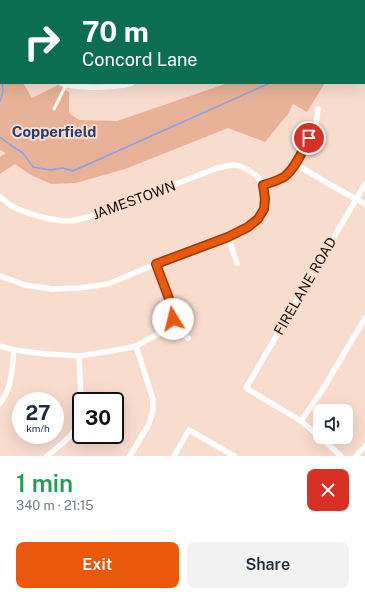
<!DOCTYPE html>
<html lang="en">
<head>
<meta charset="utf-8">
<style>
  body { margin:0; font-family:"Public Sans",sans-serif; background:#f2f2f3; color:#1f2937; height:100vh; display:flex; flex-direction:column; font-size:15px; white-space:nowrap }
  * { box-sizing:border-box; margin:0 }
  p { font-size:13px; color:#747a83 }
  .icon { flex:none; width:22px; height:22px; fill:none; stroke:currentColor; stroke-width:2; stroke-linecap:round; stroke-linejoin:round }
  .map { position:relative; height:456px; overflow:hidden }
  .details { display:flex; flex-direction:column; background:#fff; flex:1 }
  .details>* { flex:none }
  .hud { position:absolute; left:0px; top:0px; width:365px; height:84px; box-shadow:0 4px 16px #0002; background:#0b6e4f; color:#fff; overflow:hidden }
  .buttons { position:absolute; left:313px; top:404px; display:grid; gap:8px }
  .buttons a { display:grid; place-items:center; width:40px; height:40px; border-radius:8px; background:#fff; box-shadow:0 4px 16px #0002; font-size:20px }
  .speed { position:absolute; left:12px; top:392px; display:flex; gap:8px; font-size:20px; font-weight:700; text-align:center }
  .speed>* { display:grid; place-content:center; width:52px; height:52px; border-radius:50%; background:#fff; box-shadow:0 4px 16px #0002; line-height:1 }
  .speed small { font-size:10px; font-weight:400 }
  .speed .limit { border:2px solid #111; border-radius:6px; background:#fff; color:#111 }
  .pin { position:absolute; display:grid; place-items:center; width:34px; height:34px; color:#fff; margin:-17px; border:2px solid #fff; border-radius:50%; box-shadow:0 1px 4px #0007 }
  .me { position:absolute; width:44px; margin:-22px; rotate:351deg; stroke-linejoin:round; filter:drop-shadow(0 0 3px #0008) }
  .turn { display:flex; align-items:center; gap:14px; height:84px; padding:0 16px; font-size:18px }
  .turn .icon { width:52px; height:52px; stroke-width:2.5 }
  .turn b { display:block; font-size:28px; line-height:34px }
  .round { display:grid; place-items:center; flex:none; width:42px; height:42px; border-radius:8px; background:#f2f2f3 }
  .summary { display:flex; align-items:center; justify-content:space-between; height:68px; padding:0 16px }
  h1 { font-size:24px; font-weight:600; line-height:30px; color:#1e9e55 }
  .action { display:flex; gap:8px; margin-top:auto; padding:8px 16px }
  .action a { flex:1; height:46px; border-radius:8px; background:#ea580c; color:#fff; font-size:16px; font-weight:600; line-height:46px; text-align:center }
  .action a+a { background:#f2f2f3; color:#1f2937 }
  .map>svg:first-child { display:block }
</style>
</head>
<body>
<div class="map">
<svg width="365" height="456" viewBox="0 0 365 456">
  <rect width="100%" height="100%" fill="#f8dcce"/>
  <path fill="#e7b298" d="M0,66H1V83H23L32,98L58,85L69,92V113L79,120L117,121L228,83H325L307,112L293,104L288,114L265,142L228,128L125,169L76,183L51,184L29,174L15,164L0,174V157L6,153L0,150Z"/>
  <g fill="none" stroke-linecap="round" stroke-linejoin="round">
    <g stroke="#83a5ee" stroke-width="1.5">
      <path d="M364,71L365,72"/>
      <path d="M0,77L1,80"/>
      <path d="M0,101C3,95 4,90 2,83"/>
      <path d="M0,137L9,144L23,153L33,167L50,170L63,168L73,171L270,83"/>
    </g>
    <path stroke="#fff" stroke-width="3" d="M54,109L66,85"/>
    <g stroke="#fff" stroke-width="5.5">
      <path d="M34,0V1"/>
      <path d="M108,0L109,1"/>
      <path d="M253,0V1"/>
      <path d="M345,1L346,0"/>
      <path d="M63,83C75,89 119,88 132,83"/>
      <path d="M295,164L326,182"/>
      <path d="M329,184L365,204"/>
      <path d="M263,185L274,182L285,177L295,164L316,124L318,109"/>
      <path d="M0,197C4,200 8,204 12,206C26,214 53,221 69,221C80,220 92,216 102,213L217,168L233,165L240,166L248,170L257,176L263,185L265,199L264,209L258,219L249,227L228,237L156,264L108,284L79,288L52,289L25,285L0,276"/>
      <path d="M228,237L237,263"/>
      <path d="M156,264L171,303L173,319L177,329L188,338"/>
      <path d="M0,346L14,350L47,354L79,356L117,350L136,346L158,334L166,328L173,319"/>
      <path d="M79,356L81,401"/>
      <path d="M0,403C12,389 12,368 14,350"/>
      <path d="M301,421L323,389L365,318"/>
      <path d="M320,437L301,421L246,388L365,184"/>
      <path d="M320,437L341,456"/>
      <path d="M47,456C60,445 77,434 81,416"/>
      <path d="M130,456L149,424L153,410V399L136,346"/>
      <path d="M174,456L189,430L234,456"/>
      <path d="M356,456L365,446"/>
    </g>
  </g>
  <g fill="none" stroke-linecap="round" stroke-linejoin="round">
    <g stroke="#983908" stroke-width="10">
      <path id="route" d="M173,319L171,304L156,264L228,237L248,227L258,219L264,209L265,199L263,185C270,183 277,181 284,177C295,169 303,150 309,138"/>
    </g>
    <use href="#route" stroke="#ea580c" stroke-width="7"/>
  </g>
  <g text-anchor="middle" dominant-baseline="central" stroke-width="4" stroke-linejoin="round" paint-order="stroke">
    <g font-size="14" fill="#19100b" stroke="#f8dcce">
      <text transform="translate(134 200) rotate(-20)">JAMESTOWN</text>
      <text transform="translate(305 286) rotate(-60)">FIRELANE ROAD</text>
    </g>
    <g font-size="15" font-weight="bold" fill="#253c74" stroke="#f8dcce">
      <text x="54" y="131">Copperfield</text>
    </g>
  </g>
</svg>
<div class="buttons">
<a><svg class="icon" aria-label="sound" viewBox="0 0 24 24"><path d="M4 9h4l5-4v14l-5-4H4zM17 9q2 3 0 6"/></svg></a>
</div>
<div class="speed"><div>27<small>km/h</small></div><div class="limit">30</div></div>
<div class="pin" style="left:309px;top:138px;background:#d93025"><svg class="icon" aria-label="arrive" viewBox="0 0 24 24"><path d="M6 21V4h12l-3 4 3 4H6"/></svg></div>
<svg class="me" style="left:173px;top:319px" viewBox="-20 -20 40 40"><circle r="19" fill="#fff"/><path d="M0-13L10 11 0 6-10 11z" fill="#ea580c"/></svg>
<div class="hud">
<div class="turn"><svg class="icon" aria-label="right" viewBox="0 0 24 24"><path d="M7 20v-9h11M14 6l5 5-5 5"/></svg><div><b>70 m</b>Concord Lane</div></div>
</div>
</div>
<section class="details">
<div class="summary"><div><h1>1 min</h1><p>340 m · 21:15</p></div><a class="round" style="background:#d93025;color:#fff"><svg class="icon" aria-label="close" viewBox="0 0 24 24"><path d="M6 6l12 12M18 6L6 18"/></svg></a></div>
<div class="action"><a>Exit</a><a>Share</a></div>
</section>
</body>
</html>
